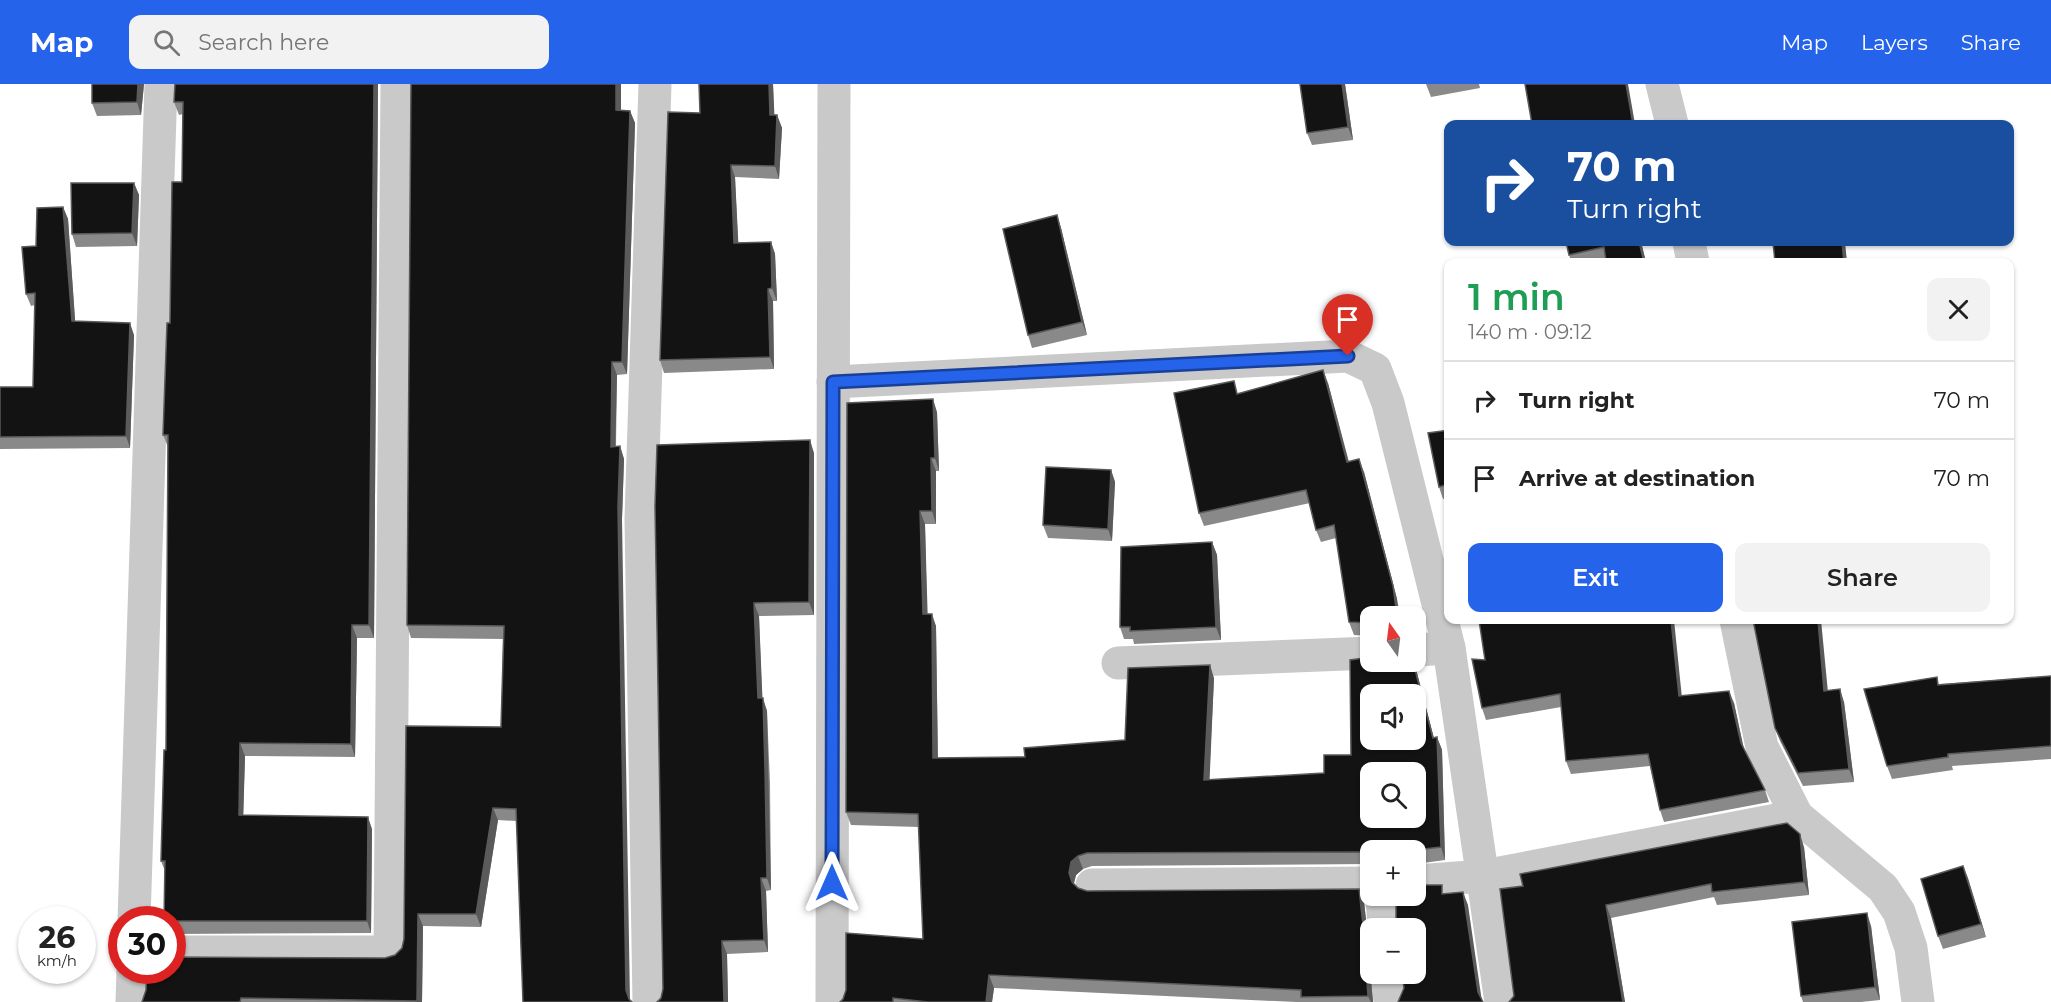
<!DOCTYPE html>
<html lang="en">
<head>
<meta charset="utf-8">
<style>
  body { margin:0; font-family:Montserrat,sans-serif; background:#f2f2f2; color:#222; height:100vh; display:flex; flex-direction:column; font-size:22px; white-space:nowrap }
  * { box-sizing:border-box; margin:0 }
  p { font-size:20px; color:#767676 }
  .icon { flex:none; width:33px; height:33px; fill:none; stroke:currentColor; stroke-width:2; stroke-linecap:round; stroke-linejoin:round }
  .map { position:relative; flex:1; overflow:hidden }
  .side { position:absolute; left:1444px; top:174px; width:570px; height:366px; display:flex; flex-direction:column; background:#fff; border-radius:12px; box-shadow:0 2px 4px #0004 }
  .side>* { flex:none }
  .banner { position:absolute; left:1444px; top:36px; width:570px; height:126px; border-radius:12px; box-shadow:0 2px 4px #0004; background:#1a4fa0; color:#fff; overflow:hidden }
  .needle { width:39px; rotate:346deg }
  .tools { position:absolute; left:1360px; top:522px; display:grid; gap:12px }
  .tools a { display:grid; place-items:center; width:66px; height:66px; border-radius:12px; background:#fff; box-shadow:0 2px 4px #0004; font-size:30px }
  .speed { position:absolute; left:18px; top:822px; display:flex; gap:12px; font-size:30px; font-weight:700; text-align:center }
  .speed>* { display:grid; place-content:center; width:78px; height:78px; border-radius:50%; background:#fff; box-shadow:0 2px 4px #0004; line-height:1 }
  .speed small { font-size:15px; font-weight:400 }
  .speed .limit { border:9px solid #d22; background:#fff; color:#111 }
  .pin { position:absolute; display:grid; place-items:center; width:51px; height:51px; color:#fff; margin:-62px -26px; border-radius:50% 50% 50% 0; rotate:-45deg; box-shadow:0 0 6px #0007 }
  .pin .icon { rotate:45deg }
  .me { position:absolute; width:66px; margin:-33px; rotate:0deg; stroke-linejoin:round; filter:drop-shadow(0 0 4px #0008) }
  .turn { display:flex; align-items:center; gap:21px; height:126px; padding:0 24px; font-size:27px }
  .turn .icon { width:78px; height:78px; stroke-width:2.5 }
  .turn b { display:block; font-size:42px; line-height:51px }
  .round { display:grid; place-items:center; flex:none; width:63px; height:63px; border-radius:12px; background:#f2f2f2 }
  .head { display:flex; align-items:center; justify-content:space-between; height:102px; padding:0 24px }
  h1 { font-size:36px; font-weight:600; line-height:45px; color:#1e9e55 }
  .button { display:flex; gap:12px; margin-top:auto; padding:12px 24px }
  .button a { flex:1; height:69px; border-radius:12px; background:#2563eb; color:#fff; font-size:24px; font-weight:600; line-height:69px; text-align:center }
  .button a+a { background:#f2f2f2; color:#222 }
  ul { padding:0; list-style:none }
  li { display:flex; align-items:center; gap:18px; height:78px; padding:0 24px; border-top:2px solid #e0e0e0 }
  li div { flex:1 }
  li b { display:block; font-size:22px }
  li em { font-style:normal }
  header { display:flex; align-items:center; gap:36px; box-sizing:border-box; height:84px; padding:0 30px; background:#2563eb; color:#fff }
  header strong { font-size:28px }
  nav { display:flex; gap:33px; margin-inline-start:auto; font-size:21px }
  .search { width:420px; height:54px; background:#f2f2f2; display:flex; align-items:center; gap:15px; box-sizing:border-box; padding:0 21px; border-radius:12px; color:#767676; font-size:22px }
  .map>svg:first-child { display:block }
</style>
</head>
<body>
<header>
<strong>Map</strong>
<div class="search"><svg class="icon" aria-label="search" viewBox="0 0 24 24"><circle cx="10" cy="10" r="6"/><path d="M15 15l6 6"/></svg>Search here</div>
<nav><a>Map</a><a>Layers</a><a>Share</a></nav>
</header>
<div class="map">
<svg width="2051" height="918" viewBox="0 0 2051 918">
  <rect width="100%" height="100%" fill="#fff"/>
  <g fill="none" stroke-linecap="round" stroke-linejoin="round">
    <g stroke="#c9c9c9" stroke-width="33">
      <path d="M1662,0L1672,40"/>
      <path d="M1689,158L1693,178"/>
      <path d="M833,298L1348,272L1375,285L1388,319L1449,564L1501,918"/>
      <path d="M1736,536L1762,663L1797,732L1883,804L1899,828L1911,864L1918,918"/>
      <path d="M1416,566L1449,564"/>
      <path d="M1118,579L1371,569"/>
      <path d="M1416,797L1484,792L1797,732"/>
      <path d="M1092,801L1371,799"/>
      <path d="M1382,812L1384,844"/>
      <path d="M134,836L161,0"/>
      <path d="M172,868H390L397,0"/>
      <path d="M1387,890L1390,918"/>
      <path d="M132,918L133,886"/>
      <path d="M649,918L641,435L655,0"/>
      <path d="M832,918L834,0"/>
    </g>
  </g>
  <g fill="#898989">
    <path d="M92,0H144L141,31L97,32L92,19Z"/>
    <path d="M175,0H378L374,554H357L355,673L245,672L243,731L372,745L371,849L172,850V836L165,787L161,777L166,666L168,363L163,351L170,239L182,98L183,30L179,31L174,18Z"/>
    <path d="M411,0H621V26L630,27L635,39L627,290L617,291L616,362H620L624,375L622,435L523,918L517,737L498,736L481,843L423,842L422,918H142L385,874L395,871L402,864L501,643L503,555L411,554L407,541Z"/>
    <path d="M699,0H773L774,31H777L782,44L779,95L735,93L738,159L771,158L775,170L777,217H773L774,285L664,289L660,276L700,29Z"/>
    <path d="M1300,0H1345L1353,56L1312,61L1307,49Z"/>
    <path d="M1426,0H1479L1480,4L1431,13Z"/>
    <path d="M134,99L139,111L137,162L76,163L72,150Z"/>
    <path d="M63,123L68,135L75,237L134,251L130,364L0,365V303H33L35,221L31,222L26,210L36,162Z"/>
    <path d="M1057,131L1061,144L1087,251L1032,264L1028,251Z"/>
    <path d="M1566,158H1641L1646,178L1606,176L1596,178H1571Z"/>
    <path d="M1328,299L1349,378L1364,388L1397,515L1371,532V552L1354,551L1349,538L1336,454L1321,458L1316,446L1310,419L1204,442L1199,429L1239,309Z"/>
    <path d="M937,328L939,387H936V440H925L927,530L936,542L938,674L1025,673L1125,656L1214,594L1209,696L1324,689L1351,671L1416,585L1434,654L1437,653L1442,666L1445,776L1416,780V766H1371V780L1092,782L1083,785L1076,791L1074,800L1078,804L1087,807L1359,805L1364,818L1367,844L1371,848V881L1370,883L1373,918H1296L994,904L992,918H840L923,855L919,743L851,741L846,728Z"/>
    <path d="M1449,346V414L1443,415L1439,403Z"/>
    <path d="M814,369V531L759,532L762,614L767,627L770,699L771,806L766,807L768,868L727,870L728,918H657L661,914L663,905L655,422Z"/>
    <path d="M1111,386L1115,398L1112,457L1048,454L1043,441Z"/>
    <path d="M1212,458L1217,471L1221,556L1134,560L1133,555H1124L1120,543Z"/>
    <path d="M1485,576L1682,611L1734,619L1744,665L1765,706L1769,718L1664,738L1660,726L1650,682L1571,690L1566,677L1561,623L1486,636L1482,624Z"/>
    <path d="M2051,592V675L1952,682L1953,686L1892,695L1887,682L1939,600Z"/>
    <path d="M1828,606L1844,618L1854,698L1803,702L1780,657L1775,644Z"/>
    <path d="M1804,763L1809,811L1717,821L1714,813L1611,834L1625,918H1509L1514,912L1523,802Z"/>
    <path d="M1963,782L1986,853L1943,865L1938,852Z"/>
    <path d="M1871,842L1880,916L1861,918H1803L1801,912Z"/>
  </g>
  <g fill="#5a5a5a">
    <path d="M138,0H144L141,31L137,18Z"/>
    <path d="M374,0H378L374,554L369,541Z"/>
    <path d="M616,0H621V39L616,26Z"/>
    <path d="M769,0H773L775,44L770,31Z"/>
    <path d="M1342,0H1345L1353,56L1348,43Z"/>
    <path d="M1626,0H1628L1635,40H1633Z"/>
    <path d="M630,27L635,39L627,290L622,278Z"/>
    <path d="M777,31L782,44L779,95L775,82Z"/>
    <path d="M731,81L735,93L739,172L734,159Z"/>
    <path d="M134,99L139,111L137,162L132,149Z"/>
    <path d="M63,123L68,135L76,249L72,237Z"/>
    <path d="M1057,131L1061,144L1087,251L1082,238Z"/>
    <path d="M771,158L775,170L777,217L772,204Z"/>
    <path d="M1639,158H1641L1646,178H1644Z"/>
    <path d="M1842,158H1845L1847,178H1844Z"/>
    <path d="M768,205L773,217L774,285L770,273Z"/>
    <path d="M130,239L134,251L130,364L126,352Z"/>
    <path d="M612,278L617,291L615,375L611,363Z"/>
    <path d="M1323,286L1328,299L1352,391L1347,378Z"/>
    <path d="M933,315L937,328L939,387L935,374Z"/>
    <path d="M810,356L814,369V531L809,518Z"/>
    <path d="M620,362L624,375L622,435L630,918L626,906L618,423Z"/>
    <path d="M931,374L936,387V440L932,427Z"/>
    <path d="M1359,375L1364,388L1397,515L1400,532H1397Z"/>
    <path d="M1111,386L1115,398L1112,457L1108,445Z"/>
    <path d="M920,427L925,440L928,543L923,530Z"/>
    <path d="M1212,458L1217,471L1221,556L1216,543Z"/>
    <path d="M754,519L759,532L763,627L758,614Z"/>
    <path d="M932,530L936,542L938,687L933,674Z"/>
    <path d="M1671,536H1674L1683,624L1679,612Z"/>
    <path d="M1818,536H1821L1829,619L1824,607Z"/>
    <path d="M352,541L357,554L355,673L351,660Z"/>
    <path d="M1413,578L1416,585L1437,667L1433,654Z"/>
    <path d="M1210,581L1214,594L1209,709L1204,696Z"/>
    <path d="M1840,605L1844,618L1854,698L1849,685Z"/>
    <path d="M1729,607L1734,619L1745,671L1741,659Z"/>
    <path d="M763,614L767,627L771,806L767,794Z"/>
    <path d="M1437,653L1442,666L1445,776L1441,763Z"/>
    <path d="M240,659L245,672L243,743L239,731Z"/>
    <path d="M493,724L498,736L481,843L476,830Z"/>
    <path d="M368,733L372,745L371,849L367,837Z"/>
    <path d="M1800,750L1804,763L1809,811L1804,798Z"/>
    <path d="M1078,772L1083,785L1076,791L1073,802L1076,811L1069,789L1071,778Z"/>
    <path d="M1963,782L1968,794L1986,853L1981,840Z"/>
    <path d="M761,794L766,807L768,868L764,856Z"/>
    <path d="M1359,805L1364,818L1368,854L1363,841Z"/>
    <path d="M1463,808L1468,821L1482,918L1478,908Z"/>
    <path d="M1606,821L1611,834L1625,918H1623Z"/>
    <path d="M1867,829L1871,842L1880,916L1875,903Z"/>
    <path d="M418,830L423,842L422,918H417V917Z"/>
    <path d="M722,857L727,870L728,918H724Z"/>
    <path d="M1371,863V881L1370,883L1373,918H1371L1368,912L1365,870Z"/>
    <path d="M989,891L994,904L992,918H986Z"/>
  </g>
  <g fill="#131313" stroke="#5a5a5a" stroke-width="1.5" fill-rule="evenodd">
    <path d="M92,0H138L137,18L92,19Z"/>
    <path d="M175,0H374L369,541H352L351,660L240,659L239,731L368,733L367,837H172V836H164L165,777H161L164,666H166L168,351H163L167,239H170L172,98H182L183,18H174Z"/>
    <path d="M411,0H616V26L630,27L622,278H612L611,363L620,362L618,423L626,906L629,915L632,918H523L516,725L493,724L476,830H418L417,917L241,914L240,918H142L146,906L147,886H172V873L385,874L395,871L402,864L404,855L406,642L501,643L504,542L407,541Z"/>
    <path d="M699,0H769L770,31H777L775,82L731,81L734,159L771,158L772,204L768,205L770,273L660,276L668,28L700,29Z"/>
    <path d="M1300,0H1342L1348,43L1307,49Z"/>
    <path d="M1525,0H1626L1633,40H1532Z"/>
    <path d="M71,99H134L132,149L72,150Z"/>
    <path d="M63,123L72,237L130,239L126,352L0,353V303H33L35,209L26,210L22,163L36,162L37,124Z"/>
    <path d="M1057,131L1082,238L1028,251L1003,145Z"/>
    <path d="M1566,158H1639L1644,178H1606L1604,163L1569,171Z"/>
    <path d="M1773,158H1842L1844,178H1775Z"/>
    <path d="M1323,286L1347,378L1359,375L1393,502L1397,532H1371V539L1349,538L1334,441L1316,446L1306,406L1199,429L1174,309L1234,297L1237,310Z"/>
    <path d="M933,315L935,374H931L932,427H920L923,530H932L933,674L1025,673L1024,664L1125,656L1128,584L1210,581L1204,696L1324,689V671H1351L1350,576L1371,573V578H1413L1433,654L1437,653L1441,763L1416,766H1371V769L1367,768L1087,769L1078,772L1071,778L1069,789L1072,798L1078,804L1087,807L1359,805L1363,841L1371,848V863L1365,870L1368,912L1301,913V906L989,891L986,918H928L893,914V918H840L843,915L846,906V849L923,855L918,730L846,728L847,319ZM1371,610H1416V656H1371ZM1371,688H1416V734H1371Z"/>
    <path d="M1449,346V400L1439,403L1428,349Z"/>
    <path d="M810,356L809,518L754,519L758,614H763L765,686L767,794H761L764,856L722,857L724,918H657L661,914L663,905L655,422L657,361Z"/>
    <path d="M1046,383L1111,386L1108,445L1043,441Z"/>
    <path d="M1212,458L1216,543L1130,547V543H1120L1121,463Z"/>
    <path d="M1479,536H1671L1679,612L1729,607L1741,659L1765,706L1660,726L1648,670L1566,677L1560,610L1482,624L1472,575L1485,576Z"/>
    <path d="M1753,536H1818L1824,607L1840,605L1849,685L1798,689L1775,644Z"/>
    <path d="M2051,592V662L1948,670V673L1887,682L1864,605L1937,593L1938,601Z"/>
    <path d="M1787,739L1800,750L1804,798L1712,808L1711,800L1606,821L1623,918H1509L1514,912L1500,805L1523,802L1520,790Z"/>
    <path d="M1963,782L1981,840L1938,852L1921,795Z"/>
    <path d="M1416,801H1442V810L1463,808L1478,908L1483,918H1398L1404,904L1402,890H1416V844H1392L1396,839V812H1416Z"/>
    <path d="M1867,829L1875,903L1801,912L1792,838Z"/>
  </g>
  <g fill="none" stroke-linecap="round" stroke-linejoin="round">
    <g stroke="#184099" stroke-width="15">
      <path id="route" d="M832,799L833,298L1348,272"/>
    </g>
    <use href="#route" stroke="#2563eb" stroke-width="10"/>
  </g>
</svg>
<div class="tools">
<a><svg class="needle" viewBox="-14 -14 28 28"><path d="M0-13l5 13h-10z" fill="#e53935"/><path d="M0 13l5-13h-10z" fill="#767676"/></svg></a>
<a><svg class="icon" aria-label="sound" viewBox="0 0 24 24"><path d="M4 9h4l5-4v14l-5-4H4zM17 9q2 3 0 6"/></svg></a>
<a><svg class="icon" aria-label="search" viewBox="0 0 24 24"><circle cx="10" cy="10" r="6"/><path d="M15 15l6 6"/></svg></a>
<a>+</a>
<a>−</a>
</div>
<div class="speed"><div>26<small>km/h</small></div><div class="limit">30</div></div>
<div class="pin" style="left:1348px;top:272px;background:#d93025"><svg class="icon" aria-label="arrive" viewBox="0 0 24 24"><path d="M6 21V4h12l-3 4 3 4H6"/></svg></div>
<svg class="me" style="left:832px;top:799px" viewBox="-20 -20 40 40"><path d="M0-17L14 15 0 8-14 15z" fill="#2563eb" stroke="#fff" stroke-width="4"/></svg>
<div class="banner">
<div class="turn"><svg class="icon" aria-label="right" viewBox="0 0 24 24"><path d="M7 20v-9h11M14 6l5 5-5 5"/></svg><div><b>70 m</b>Turn right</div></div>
</div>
<section class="side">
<div class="head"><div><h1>1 min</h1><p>140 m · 09:12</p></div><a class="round"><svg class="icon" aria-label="close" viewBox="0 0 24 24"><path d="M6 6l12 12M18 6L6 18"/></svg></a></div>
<ul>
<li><svg class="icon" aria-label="right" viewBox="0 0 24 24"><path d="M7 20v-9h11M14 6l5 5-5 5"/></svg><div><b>Turn right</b></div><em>70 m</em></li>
<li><svg class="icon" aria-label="arrive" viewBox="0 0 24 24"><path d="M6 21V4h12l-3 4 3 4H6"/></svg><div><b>Arrive at destination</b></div><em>70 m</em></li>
</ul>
<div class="button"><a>Exit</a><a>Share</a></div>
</section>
</div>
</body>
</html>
